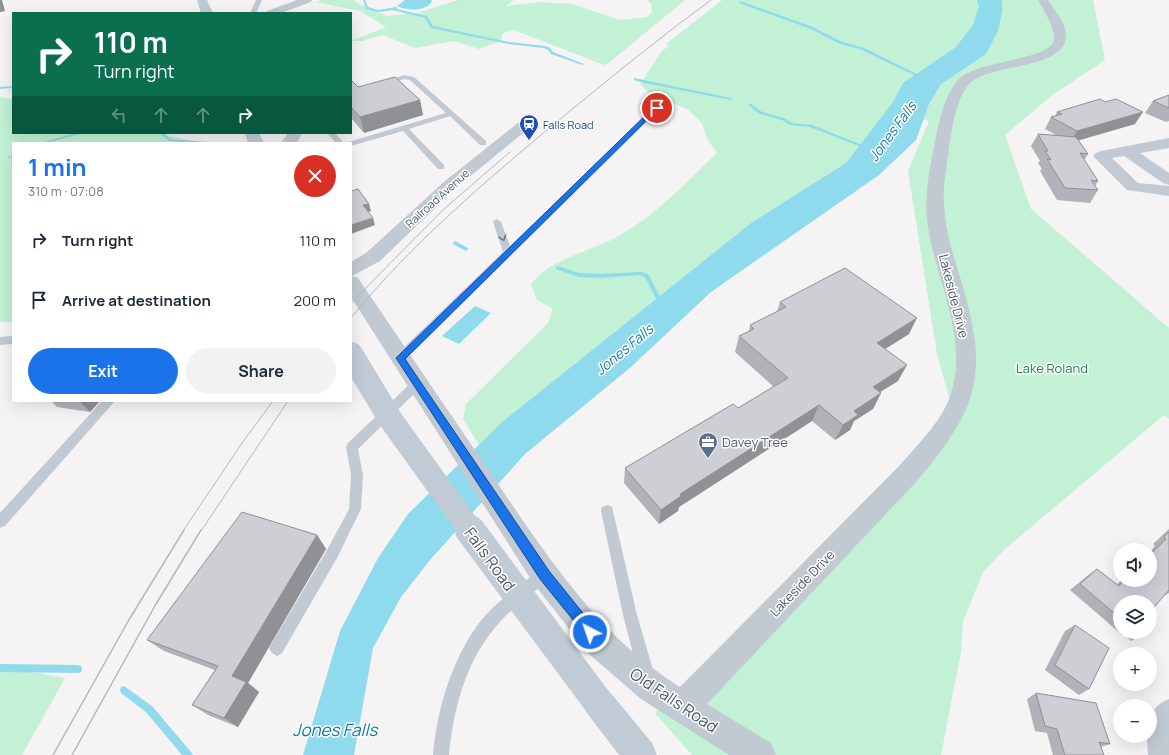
<!DOCTYPE html>
<html lang="en">
<head>
<meta charset="utf-8">
<style>
  body { margin:0; font-family:Manrope,sans-serif; background:#f2f2f3; color:#1f2937; height:100vh; display:flex; flex-direction:column; font-size:15px; white-space:nowrap }
  * { box-sizing:border-box; margin:0 }
  p { font-size:13px; color:#747a83 }
  .icon { flex:none; width:22px; height:22px; fill:none; stroke:currentColor; stroke-width:2; stroke-linecap:round; stroke-linejoin:round }
  .map { position:relative; flex:1; overflow:hidden }
  .details { position:absolute; left:12px; top:142px; width:340px; height:260px; display:flex; flex-direction:column; background:#fff; border-radius:0px; box-shadow:0 4px 16px #0002 }
  .details>* { flex:none }
  .top-card { position:absolute; left:12px; top:12px; width:340px; height:122px; border-radius:0px; box-shadow:0 4px 16px #0002; background:#0b6e4f; color:#fff; overflow:hidden }
  .fabs { position:absolute; left:1113px; top:543px; display:grid; gap:8px }
  .fabs a { display:grid; place-items:center; width:44px; height:44px; border-radius:50%; background:#fff; box-shadow:0 4px 16px #0002; font-size:20px }
  .pin { position:absolute; display:grid; place-items:center; width:34px; height:34px; color:#fff; margin:-17px; border:2px solid #fff; border-radius:50%; box-shadow:0 1px 4px #0007 }
  .me { position:absolute; width:44px; margin:-22px; rotate:319deg; stroke-linejoin:round; filter:drop-shadow(0 0 3px #0008) }
  .turn { display:flex; align-items:center; gap:14px; height:84px; padding:0 16px; font-size:18px }
  .turn .icon { width:52px; height:52px; stroke-width:2.5 }
  .turn b { display:block; font-size:28px; line-height:34px }
  .lanes { display:flex; align-items:center; height:38px; padding:0 16px; background:#0003; justify-content:center; gap:20px; direction:ltr }
  .lanes .off { opacity:.35 }
  .round { display:grid; place-items:center; flex:none; width:42px; height:42px; border-radius:21px; background:#f2f2f3 }
  .head { display:flex; align-items:center; justify-content:space-between; height:68px; padding:0 16px }
  h1 { font-size:24px; font-weight:700; line-height:30px; color:#1a73e8 }
  .cta { display:flex; gap:8px; margin-top:auto; padding:8px 16px }
  .cta a { flex:1; height:46px; border-radius:24px; background:#1a73e8; color:#fff; font-size:16px; font-weight:700; line-height:46px; text-align:center }
  .cta a+a { background:#f2f2f3; color:#1f2937 }
  ul { padding:0; list-style:none }
  li { display:flex; align-items:center; gap:12px; height:60px; padding:0 16px }
  li div { flex:1 }
  li b { display:block; font-size:15px }
  li em { font-style:normal }
  .map>svg:first-child { display:block }
</style>
</head>
<body>
<div class="map">
<svg width="1169" height="755" viewBox="0 0 1169 755">
  <rect width="100%" height="100%" fill="#f5f3f3"/>
  <g fill="#c3f1d5">
    <path d="M321,0H355L357,3L387,16L417,13L458,0H514L506,6L539,2L572,4L620,20L647,17L652,12L651,4L647,0H685L610,62L604,65L514,30L503,33L501,41L479,49L454,41L415,48L383,35L362,41H351L386,27L360,11L316,2Z"/>
    <path d="M722,0H1093L1105,60L1051,96L1005,135L1031,209L1169,328V419L1164,415L1005,549L983,572L963,621L961,652L941,755H692L655,713L880,489L939,420L950,401L937,354L908,171L929,121L888,109L846,163L751,223L502,422L479,445L463,419L466,404L548,323L553,309L537,300L531,284C553,257 590,252 619,236C657,214 686,183 717,153L707,139L702,123L687,109L648,92L640,84L662,51L669,46L666,44Z"/>
    <path d="M0,97L13,100V133H158L201,143H13V322H0Z"/>
    <path d="M0,666L65,678L22,755H0Z"/>
  </g>
  <g fill="#90daee">
    <path d="M405,0H431L432,1C426,12 407,11 397,6Z"/>
    <path d="M977,0H1002V12L998,31L986,54L941,84L929,104L916,140L879,175L711,292L631,367L525,454L430,560L401,597L373,648L354,755H303L340,631L378,558L408,514L502,422L751,223L846,163L893,102L903,83L956,47L973,25L979,6Z"/>
    <path d="M475,306L491,313L459,344L442,336Z"/>
  </g>
  <g fill="none" stroke-linecap="round" stroke-linejoin="round">
    <g fill="#90daee" fill-rule="evenodd">
      <path d="M363,0H365L368,7L378,10L396,7L398,8L396,9L427,16L433,26L509,42L545,46L550,48L553,52L584,64L582,65L551,54L548,50L543,48L509,44L431,28L425,18L392,10L378,12L366,9Z"/>
      <path d="M740,1L813,27L840,41L864,48L923,77L920,78L862,50L838,43L811,29L739,3Z"/>
      <path d="M634,78L731,98L733,99L731,100L644,83L634,80Z"/>
      <path d="M13,86V88L0,89V87Z"/>
      <path d="M749,104H751L762,112L784,118L792,123L812,125L870,148L867,149L810,127L790,125L782,120L760,114L749,106Z"/>
      <path d="M76,133H83L47,143H40Z"/>
      <path d="M160,133H164L170,139L208,142L210,143H192L169,141Z"/>
      <path d="M13,155V157L10,158L8,157Z"/>
      <path d="M455,241L468,248V249L466,251L464,250L453,244V243Z"/>
      <path d="M558,266L579,273L601,274L642,272L649,275L660,297L667,302L664,304L656,299L645,277L639,275L601,278L579,277L556,269V267Z"/>
      <path d="M0,664L78,665L81,666L82,669L81,672L78,673L0,672Z"/>
      <path d="M124,686L152,706L191,752L193,755H182L146,712L121,693L120,690L121,687Z"/>
    </g>
    <g fill="#c1cad2" fill-rule="evenodd">
      <path d="M256,0H262L256,13H250Z"/>
      <path d="M404,75L414,77L486,141V145H480L450,116L409,129L444,165V169H438L403,131L351,146V143L348,142L446,113L410,80L404,79L384,85L381,83Z"/>
      <path d="M655,107L661,108L404,361H396L395,358L396,355L503,252L493,222L494,220L497,219L501,222L510,246Z"/>
      <path d="M327,133H335L344,143H336Z"/>
      <path d="M13,336V344L0,345V337Z"/>
      <path d="M417,380L421,381L423,384L421,387L358,449L363,475L361,509L337,558L282,653L277,656L272,653L269,648L272,643L327,550L349,509L351,475L346,447L348,443L413,381Z"/>
      <path d="M102,401H115L5,526L0,528V513Z"/>
      <path d="M607,505L612,507L613,511L637,615L654,673L651,678L646,681L641,678L638,673L623,615L601,511L602,507Z"/>
      <path d="M544,568L549,570L551,575L549,580C530,595 509,610 494,629C465,664 453,711 449,755H433C437,708 453,655 483,618C499,600 520,585 539,570Z"/>
    </g>
    <g fill="#c1cad2" fill-rule="evenodd">
      <path d="M297,0H312L311,2L281,13H265L267,11Z"/>
      <path d="M1038,0H1048C1053,8 1059,15 1063,23C1083,72 992,61 970,83C954,99 950,142 947,164C939,205 947,235 959,274C989,370 982,405 917,481L707,704L771,743L776,755H729L641,699L589,654L534,584L351,297V262L366,253L445,181L518,123H528L530,126L528,129L457,187L380,261L352,276L358,278C401,341 444,405 487,468C542,548 596,635 680,687L899,466C916,447 936,427 947,404C974,343 934,280 927,220C925,199 928,177 932,157C938,131 941,97 960,78C978,60 1054,60 1054,39C1054,24 1044,12 1038,0Z"/>
      <path d="M288,133H302L297,143H281Z"/>
      <path d="M1169,138V148L1140,153L1169,173V185L1163,183L1124,156L1112,158L1138,183L1169,186V196L1127,190L1093,156L1096,153L1101,151Z"/>
      <path d="M1169,699V755H1148L1147,736H1150C1150,717 1150,707 1169,699Z"/>
    </g>
    <g fill="#c1cbd6" fill-rule="evenodd">
      <path d="M197,0H207L213,13H201Z"/>
      <path d="M245,133H259L264,143H248Z"/>
      <path d="M598,686L609,691L652,743L657,755H619L587,713L582,702L587,691Z"/>
    </g>
    <g stroke="#b5b8bd" stroke-width="1">
      <path d="M351,303L444,209L510,152"/>
      <path d="M351,318C411,244 486,181 559,120C609,79 659,38 711,0"/>
      <path d="M183,531L242,443L273,401"/>
      <path d="M201,531L288,401"/>
    </g>
    <g stroke="#b5b8bd" stroke-width="1.5">
      <path d="M53,755L130,618L184,530"/>
      <path d="M72,755L156,604L201,530"/>
    </g>
    <path stroke="#c1cbd6" stroke-width="24" d="M351,354L391,420L471,531"/>
    <path stroke="#c1cbd6" stroke-width="30" d="M470,530L598,702"/>
  </g>
  <g fill="#b0b2b7">
    <path d="M351,80L358,87L420,100L423,115L364,133L351,118Z"/>
    <path d="M1169,95V121L1166,122L1145,113L1153,101Z"/>
    <path d="M1057,112L1135,124L1078,140L1088,154L1084,160L1098,181L1095,186L1098,190L1090,203L1057,200L1040,171L1042,169L1038,163L1040,161L1031,146L1038,134L1058,136L1045,129L1051,117L1055,116Z"/>
    <path d="M780,302L909,334L885,349L898,381L880,392L881,393L873,409L854,421L850,430L835,440L812,421L679,507L678,511L659,524L624,483L625,468L738,408L774,387L735,352L739,336L749,331L750,325L777,312Z"/>
    <path d="M51,401H100L90,412L57,407Z"/>
    <path d="M1169,529V593L1164,596L1120,602V632H1145L1142,635L1131,641L1123,633L1121,634L1070,590L1087,576L1097,569L1117,585L1121,580H1150V552L1155,546L1153,544Z"/>
    <path d="M317,535L326,549L248,683L259,692L238,727L208,715L192,705L215,670L164,651L147,640Z"/>
    <path d="M1075,625L1089,689L1079,695L1045,670L1065,631Z"/>
    <path d="M1036,693L1110,744L1101,747L1104,755H1053L1047,733L1035,731L1027,699Z"/>
  </g>
  <g fill="#909195">
    <path d="M0,0H2L5,11L0,12Z"/>
    <path d="M420,100L423,115L364,133L360,117Z"/>
    <path d="M1143,112L1135,124L1070,143L1077,131Z"/>
    <path d="M369,204L371,211L366,213L363,205Z"/>
    <path d="M373,218L375,225L351,234V225Z"/>
    <path d="M917,318L909,334L869,359L877,343Z"/>
    <path d="M907,365L898,381L864,402L873,387Z"/>
    <path d="M881,393L873,409L854,421L850,430L835,440L843,425L854,411Z"/>
    <path d="M79,401H100L90,412Z"/>
    <path d="M819,405L812,421L679,507L678,511L659,524L661,510L680,494Z"/>
    <path d="M317,535L326,549L248,683L259,692L238,727L224,718L232,676Z"/>
  </g>
  <g fill="#cdcfd5" stroke="#909195">
    <path d="M395,77L420,100L360,117L351,107V80L358,87Z"/>
    <path d="M1169,95V108L1153,101Z"/>
    <path d="M1100,99L1105,102L1116,99L1143,112L1077,131L1051,117L1062,114L1057,112Z"/>
    <path d="M1038,134L1076,137L1088,154L1080,153L1098,181L1091,180L1098,190L1065,188L1047,159L1051,160L1045,151H1048Z"/>
    <path d="M358,189L369,204L363,205L373,218L351,225V191Z"/>
    <path d="M845,268L917,318L877,343L907,365L873,387L881,393L854,411L858,415L843,425L819,405L680,494L681,496L661,510L625,468L733,404L738,408L788,378L739,336L754,329L750,325L786,307L780,302Z"/>
    <path d="M242,512L317,535L232,676L246,682L224,718L192,705L218,666L147,640Z"/>
    <path d="M1169,532V590L1150,612V602H1120V618L1080,584L1097,569L1119,586L1125,580H1150V555L1166,539L1164,537Z"/>
    <path d="M1150,614L1157,620L1150,627Z"/>
    <path d="M1075,625L1109,648L1089,689L1055,665Z"/>
    <path d="M1139,632H1145L1142,635Z"/>
    <path d="M1036,693L1096,703L1110,744L1099,742L1104,755H1065L1057,729L1045,726Z"/>
  </g>
  <defs><path id="oneway-chevron" d="M-2-3.5L2.5 0L-2 3.5" fill="none" stroke-width="1.6" stroke-linecap="round" stroke-linejoin="round"/></defs>
  <use stroke="#6e7983" href="#oneway-chevron" transform="translate(503 238) rotate(71)"/>
  <path fill="#1a73e8" stroke="#114b97" d="M655,106L659,108L405,359L549,571L595,628L596,632L595,636L590,638L586,636L540,579L396,358Z"/>
  <defs>
    <g id="station-pin" transform="scale(1)"><path d="M0 17L-7.5 6A9.5 9.5 0 1 1 7.5 6Z" fill="#1a4fb4" stroke="#fff"/><path d="M-3-6H3Q5-6 5-4V2Q5 4 3 4L4.5 6H3L1.5 4h-3L-3 6H-4.5L-3 4Q-5 4-5 2V-4Q-5-6-3-6ZM-3.5-4v3h7v-3ZM-3.5 1v1.5H-2V1ZM2 1v1.5H3.5V1Z" fill="#fff"/></g>
    <g id="office-pin" transform="scale(1)"><path d="M0 17L-7.5 6A9.5 9.5 0 1 1 7.5 6Z" fill="#5c6f8a" stroke="#fff"/><path d="M-6-3h4V-5.5h4V-3h4V5H-6ZM-1-4.5V-3h2v-1.5ZM-6 0V1H6V0Z" fill="#fff"/></g>
  </defs>
  <g fill-rule="evenodd">
    <use href="#station-pin" x="529" y="124"/>
    <use href="#office-pin" x="708" y="442"/>
  </g>
  <g text-anchor="middle" dominant-baseline="central" stroke-width="3" stroke-linejoin="round" paint-order="stroke">
    <g font-size="11" fill="#164399" stroke="#fff" text-anchor="start">
      <text x="543" y="124">Falls Road</text>
    </g>
    <g font-size="11" fill="#4a5661" stroke="#fff">
      <text transform="translate(437 198) rotate(-42)">Railroad Avenue</text>
    </g>
    <g font-size="13" fill="#4a5661" stroke="#fff">
      <text transform="translate(954 296) rotate(76)">Lakeside Drive</text>
      <text transform="translate(802 583) rotate(-46)">Lakeside Drive</text>
    </g>
    <g font-size="13" fill="#17864f" stroke="#fff">
      <text x="1052" y="368">Lake Roland</text>
    </g>
    <g font-size="13" fill="#4e5e75" stroke="#fff" text-anchor="start">
      <text x="722" y="442">Davey Tree</text>
    </g>
    <g font-size="14" font-style="italic" fill="#0c7c9b" stroke="#fff">
      <text transform="translate(892 131) rotate(-54)">Jones Falls</text>
      <text transform="translate(624 349) rotate(-40)">Jones Falls</text>
    </g>
    <g font-size="16" fill="#4a5661" stroke="#fff">
      <text transform="translate(490 559) rotate(54)">Falls Road</text>
      <text transform="translate(674 700) rotate(34)">Old Falls Road</text>
    </g>
    <g font-size="17" font-style="italic" fill="#0c7c9b" stroke="#fff">
      <text x="335" y="729">Jones Falls</text>
    </g>
  </g>
</svg>
<div class="fabs">
<a><svg class="icon" aria-label="sound" viewBox="0 0 24 24"><path d="M4 9h4l5-4v14l-5-4H4zM17 9q2 3 0 6"/></svg></a>
<a><svg class="icon" aria-label="layers" viewBox="0 0 24 24"><path d="M12 4l9 5-9 5-9-5zM3 14l9 5 9-5"/></svg></a>
<a>+</a>
<a>−</a>
</div>
<div class="pin" style="left:657px;top:108px;background:#d93025"><svg class="icon" aria-label="arrive" viewBox="0 0 24 24"><path d="M6 21V4h12l-3 4 3 4H6"/></svg></div>
<svg class="me" style="left:590px;top:632px" viewBox="-20 -20 40 40"><circle r="17" fill="#1a73e8" stroke="#fff" stroke-width="3"/><path d="M0-11L8 9 0 5-8 9z" fill="#fff"/></svg>
<div class="top-card">
<div class="turn"><svg class="icon" aria-label="right" viewBox="0 0 24 24"><path d="M7 20v-9h11M14 6l5 5-5 5"/></svg><div><b>110 m</b>Turn right</div></div>
<div class="lanes"><svg class="icon off" aria-label="left" viewBox="0 0 24 24"><path d="M17 20v-9H6M10 6l-5 5 5 5"/></svg><svg class="icon off" aria-label="ahead" viewBox="0 0 24 24"><path d="M12 20V5M6 11l6-6 6 6"/></svg><svg class="icon off" aria-label="ahead" viewBox="0 0 24 24"><path d="M12 20V5M6 11l6-6 6 6"/></svg><svg class="icon" aria-label="right" viewBox="0 0 24 24"><path d="M7 20v-9h11M14 6l5 5-5 5"/></svg></div>
</div>
<section class="details">
<div class="head"><div><h1>1 min</h1><p>310 m · 07:08</p></div><a class="round" style="background:#d93025;color:#fff"><svg class="icon" aria-label="close" viewBox="0 0 24 24"><path d="M6 6l12 12M18 6L6 18"/></svg></a></div>
<ul>
<li><svg class="icon" aria-label="right" viewBox="0 0 24 24"><path d="M7 20v-9h11M14 6l5 5-5 5"/></svg><div><b>Turn right</b></div><em>110 m</em></li>
<li><svg class="icon" aria-label="arrive" viewBox="0 0 24 24"><path d="M6 21V4h12l-3 4 3 4H6"/></svg><div><b>Arrive at destination</b></div><em>200 m</em></li>
</ul>
<div class="cta"><a>Exit</a><a>Share</a></div>
</section>
</div>
</body>
</html>
